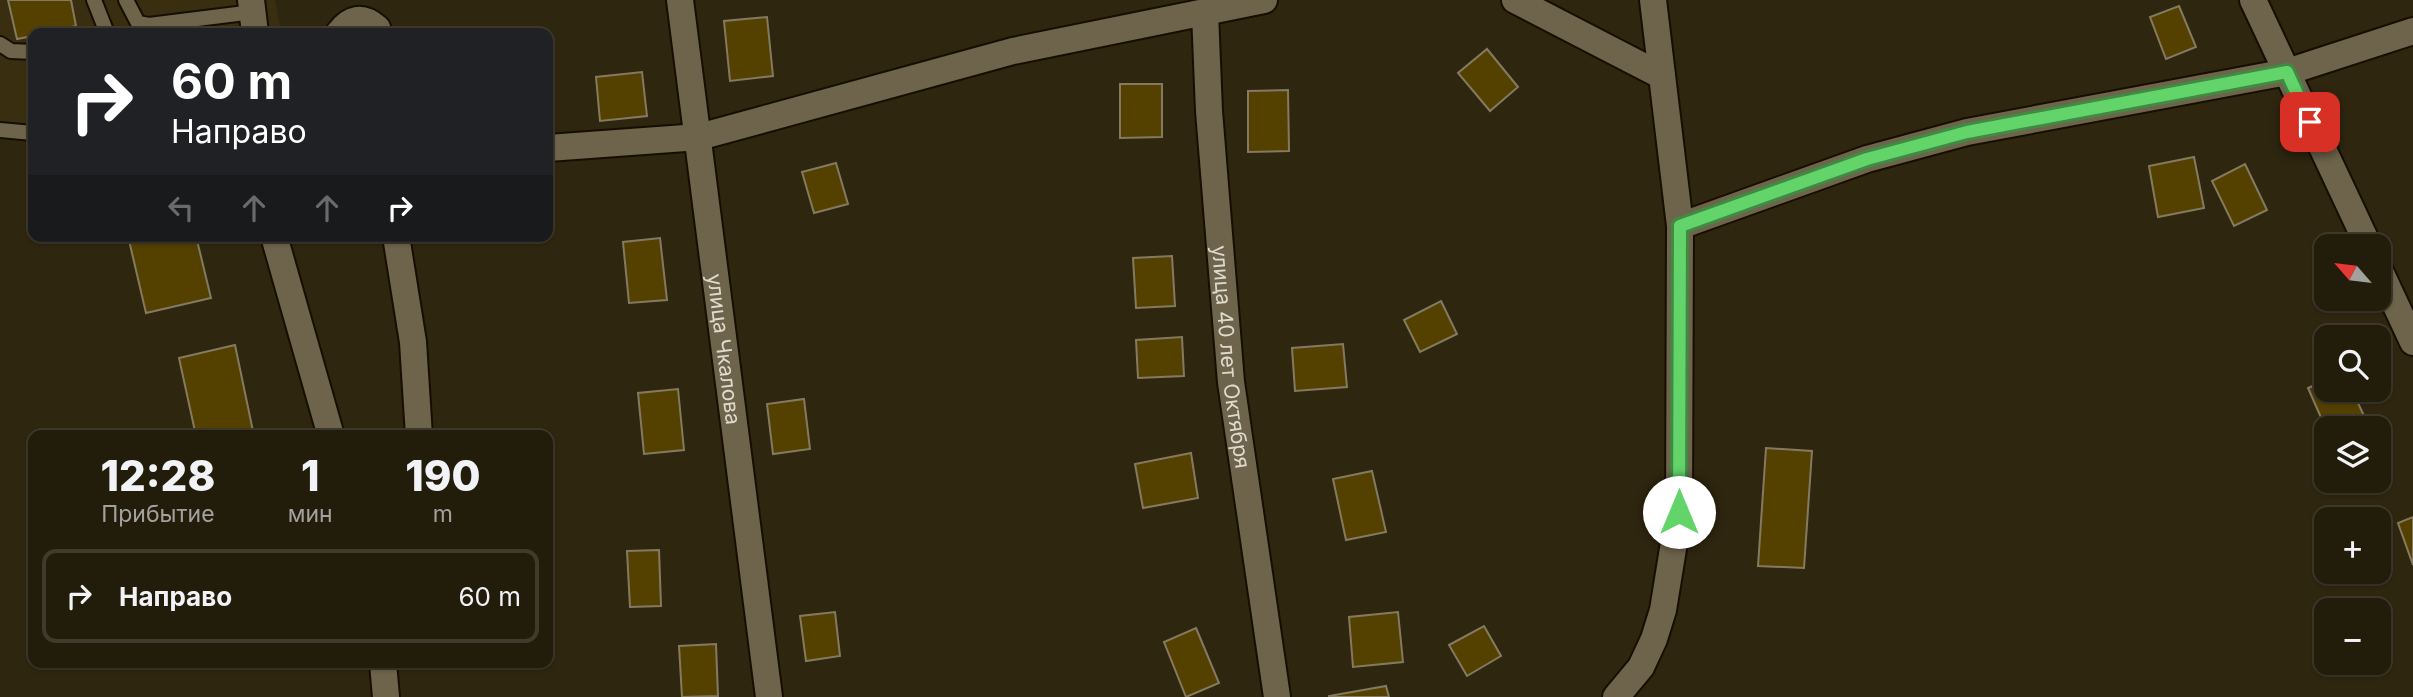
<!DOCTYPE html>
<html lang="ru">
<head>
<meta charset="utf-8">
<style>
  body { margin:0; font-family:Inter,sans-serif; background:#2e2919; color:#f1f3f6; height:100vh; display:flex; flex-direction:column; font-size:26px; white-space:nowrap }
  * { box-sizing:border-box; margin:0 }
  p { font-size:23px; color:#a2a19d }
  .icon { flex:none; width:38px; height:38px; fill:none; stroke:currentColor; stroke-width:2; stroke-linecap:round; stroke-linejoin:round }
  .map { position:relative; flex:1; overflow:hidden }
  .drawer { position:absolute; left:28px; top:430px; width:525px; height:238px; display:flex; flex-direction:column; background:#221c0b; border-radius:14px; box-shadow:0 2px 5px #0004,0 0 0 2px #3f3a2c }
  .drawer>* { flex:none }
  .hud { position:absolute; left:28px; top:28px; width:525px; height:214px; border-radius:14px; box-shadow:0 2px 5px #0004,0 0 0 2px #3f3a2c; background:#202124; color:#fff; overflow:hidden }
  .needle { width:46px; rotate:298deg }
  .buttons { position:absolute; left:2314px; top:234px; display:grid; gap:14px }
  .buttons a { display:grid; place-items:center; width:77px; height:77px; border-radius:14px; background:#221c0b; box-shadow:0 2px 5px #0004,0 0 0 2px #3f3a2c; font-size:35px }
  .pin { position:absolute; display:grid; place-items:center; width:60px; height:60px; color:#fff; margin:-30px; border-radius:14px; box-shadow:0 4px 10px #0006 }
  .me { position:absolute; width:77px; margin:-38px; rotate:0deg; stroke-linejoin:round; filter:drop-shadow(0 0 5px #0008) }
  .turn { display:flex; align-items:center; gap:24px; height:147px; padding:0 28px; font-size:32px }
  .turn .icon { width:91px; height:91px; stroke-width:2.5 }
  .turn b { display:block; font-size:49px; line-height:60px }
  .lanes { display:flex; align-items:center; height:66px; padding:0 28px; background:#0003; justify-content:center; gap:35px; direction:ltr }
  .lanes .off { opacity:.35 }
  .eta { display:flex; justify-content:space-evenly; align-items:center; height:119px; text-align:center }
  .eta b { font-size:42px; font-weight:800; line-height:49px }
  ul { padding:0; list-style:none }
  li { display:flex; align-items:center; gap:21px; height:94px; margin:0 14px 10px; padding:0 14px; border:4px solid #3f3a2c; border-radius:14px }
  li div { flex:1 }
  li b { display:block; font-size:26px }
  li em { font-style:normal }
  .map>svg:first-child { display:block }
</style>
</head>
<body>
<div class="map">
<svg width="2413" height="697" viewBox="0 0 2413 697">
  <rect width="100%" height="100%" fill="#2e260f"/>
  <path fill="#392e10" d="M0,0H275L281,33H33V125L0,130Z"/>
  <g fill="#544100" stroke="#847a62" stroke-width="2">
    <path d="M8,0H71L76,26L44,33H33V36L17,39Z"/>
    <path d="M2179,6L2196,47L2166,59L2150,17Z"/>
    <path d="M767,17L773,76L730,81L724,21Z"/>
    <path d="M1487,49L1518,87L1490,111L1458,73Z"/>
    <path d="M642,72L647,116L600,121L596,77Z"/>
    <path d="M1120,84H1162V137L1120,138Z"/>
    <path d="M1288,90L1289,151L1248,152V91Z"/>
    <path d="M2194,157L2204,208L2158,217L2149,166Z"/>
    <path d="M836,163L848,204L814,213L802,172Z"/>
    <path d="M2245,164L2267,210L2234,226L2212,181Z"/>
    <path d="M128,236H196L211,298L146,313Z"/>
    <path d="M660,238L667,300L629,303L623,242Z"/>
    <path d="M1172,256L1175,306L1136,308L1133,258Z"/>
    <path d="M1441,301L1457,334L1420,352L1404,320Z"/>
    <path d="M1182,337L1184,376L1138,378L1136,340Z"/>
    <path d="M1343,344L1347,387L1295,391L1292,348Z"/>
    <path d="M235,345L254,436H196L179,358Z"/>
    <path d="M2326,380V390H2352L2365,418L2341,429H2326L2308,388Z"/>
    <path d="M678,389L684,450L644,454L638,393Z"/>
    <path d="M804,399L810,449L773,454L767,404Z"/>
    <path d="M1766,448L1812,451L1804,568L1758,566Z"/>
    <path d="M1191,453L1198,498L1143,508L1135,464Z"/>
    <path d="M1372,471L1386,532L1346,540L1333,479Z"/>
    <path d="M2413,517V565L2398,523Z"/>
    <path d="M659,550L661,606L630,607L627,551Z"/>
    <path d="M835,612L840,656L806,661L800,616Z"/>
    <path d="M1398,612L1403,662L1353,667L1349,617Z"/>
    <path d="M1484,626L1501,656L1467,676L1449,645Z"/>
    <path d="M1196,628L1219,683L1186,697L1164,642Z"/>
    <path d="M716,644L718,696L682,697L679,646Z"/>
    <path d="M1386,686L1389,697H1329V696Z"/>
  </g>
  <g fill="none" stroke-linecap="round" stroke-linejoin="round">
    <g stroke="#160f00" stroke-width="18">
      <g id="service">
        <path d="M94,0L107,33"/>
        <path d="M126,0L138,23L149,25L253,12"/>
        <path d="M0,44L11,51L33,52"/>
        <path d="M0,130L33,133"/>
      </g>
    </g>
    <g stroke="#160f00" stroke-width="30">
      <g id="minor">
        <path d="M251,0L255,33"/>
        <path id="s1" d="M680,0L769,697"/>
        <path d="M1515,0L1662,76"/>
        <path d="M2253,0L2369,247"/>
        <path id="s2" d="M1205,13L1209,111L1231,382L1277,697"/>
        <path d="M339,33C350,18 362,15 377,28L379,33"/>
        <path d="M548,148L699,137L1013,51L1264,0"/>
        <path d="M1680,226L1867,159L1967,132L2287,72L2413,31"/>
        <path d="M274,236L331,436"/>
        <path d="M396,236L413,342L419,436"/>
        <path d="M2378,267L2413,342"/>
        <path d="M383,663L386,697"/>
        <path d="M1616,697L1641,667L1654,639L1663,610L1679,512L1680,226L1653,0"/>
      </g>
    </g>
    <use href="#service" stroke="#6e644c" stroke-width="14"/>
    <use href="#minor" stroke="#6e644c" stroke-width="26"/>
  </g>
  <g fill="none" stroke-linecap="round" stroke-linejoin="round">
    <g stroke="#408a44" stroke-width="18">
      <path id="route" d="M1679,512L1680,226L1867,159L1967,132L2287,72L2310,122"/>
    </g>
    <use href="#route" stroke="#62d469" stroke-width="12"/>
  </g>
  <g text-anchor="middle" dominant-baseline="central" stroke-width="6" stroke-linejoin="round" paint-order="stroke">
    <g font-size="21" fill="#dfdacd" stroke="#130f06">
      <text stroke="none"><textPath href="#s1" startOffset="352">улица Чкалова</textPath></text>
      <text stroke="none"><textPath href="#s2" startOffset="345">улица 40 лет Октября</textPath></text>
    </g>
  </g>
</svg>
<div class="buttons">
<a><svg class="needle" viewBox="-14 -14 28 28"><path d="M0-13l5 13h-10z" fill="#e53935"/><path d="M0 13l5-13h-10z" fill="#a2a19d"/></svg></a>
<a><svg class="icon" aria-label="search" viewBox="0 0 24 24"><circle cx="10" cy="10" r="6"/><path d="M15 15l6 6"/></svg></a>
<a><svg class="icon" aria-label="layers" viewBox="0 0 24 24"><path d="M12 4l9 5-9 5-9-5zM3 14l9 5 9-5"/></svg></a>
<a>+</a>
<a>−</a>
</div>
<div class="pin" style="left:2310px;top:122px;background:#d93025"><svg class="icon" aria-label="arrive" viewBox="0 0 24 24"><path d="M6 21V4h12l-3 4 3 4H6"/></svg></div>
<svg class="me" style="left:1679px;top:512px" viewBox="-20 -20 40 40"><circle r="19" fill="#fff"/><path d="M0-13L10 11 0 6-10 11z" fill="#62d469"/></svg>
<div class="hud">
<div class="turn"><svg class="icon" aria-label="right" viewBox="0 0 24 24"><path d="M7 20v-9h11M14 6l5 5-5 5"/></svg><div><b>60 m</b>Направо</div></div>
<div class="lanes"><svg class="icon off" aria-label="left" viewBox="0 0 24 24"><path d="M17 20v-9H6M10 6l-5 5 5 5"/></svg><svg class="icon off" aria-label="ahead" viewBox="0 0 24 24"><path d="M12 20V5M6 11l6-6 6 6"/></svg><svg class="icon off" aria-label="ahead" viewBox="0 0 24 24"><path d="M12 20V5M6 11l6-6 6 6"/></svg><svg class="icon" aria-label="right" viewBox="0 0 24 24"><path d="M7 20v-9h11M14 6l5 5-5 5"/></svg></div>
</div>
<section class="drawer">
<div class="eta">
<div><b>12:28</b><p>Прибытие</p></div>
<div><b>1</b><p>мин</p></div>
<div><b>190</b><p>m</p></div>
</div>
<ul>
<li><svg class="icon" aria-label="right" viewBox="0 0 24 24"><path d="M7 20v-9h11M14 6l5 5-5 5"/></svg><div><b>Направо</b></div><em>60 m</em></li>
</ul>
</section>
</div>
</body>
</html>
